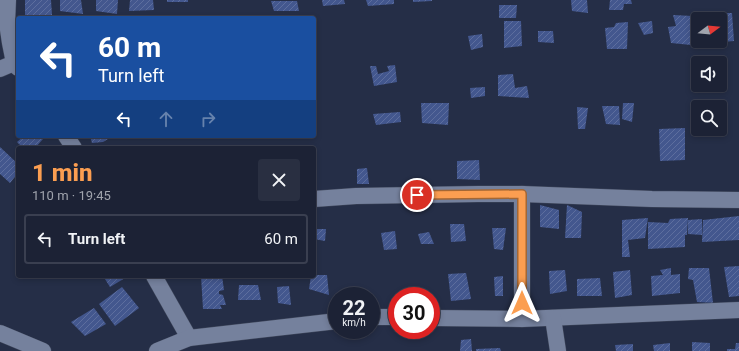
<!DOCTYPE html>
<html lang="en">
<head>
<meta charset="utf-8">
<style>
  body { margin:0; font-family:Roboto,sans-serif; background:#292f41; color:#f1f3f6; height:100vh; display:flex; flex-direction:column; font-size:15px; white-space:nowrap }
  * { box-sizing:border-box; margin:0 }
  p { font-size:13px; color:#a0a4ad }
  .icon { flex:none; width:22px; height:22px; fill:none; stroke:currentColor; stroke-width:2; stroke-linecap:round; stroke-linejoin:round }
  .map { position:relative; flex:1; overflow:hidden }
  .side { position:absolute; left:16px; top:146px; width:300px; height:132px; display:flex; flex-direction:column; background:#1c2235; border-radius:4px; box-shadow:0 2px 6px #0003,0 0 0 1px #3a3f50 }
  .side>* { flex:none }
  .hud { position:absolute; left:16px; top:16px; width:300px; height:122px; border-radius:4px; box-shadow:0 2px 6px #0003,0 0 0 1px #3a3f50; background:#1a4fa0; color:#fff; overflow:hidden }
  .needle { width:26px; rotate:74deg }
  .controls { position:absolute; left:691px; top:12px; display:grid; gap:8px }
  .controls a { display:grid; place-items:center; width:36px; height:36px; border-radius:4px; background:#1c2235; box-shadow:0 2px 6px #0003,0 0 0 1px #3a3f50; font-size:20px }
  .speed { position:absolute; left:328px; top:287px; display:flex; gap:8px; font-size:20px; font-weight:700; text-align:center }
  .speed>* { display:grid; place-content:center; width:52px; height:52px; border-radius:50%; background:#1c2235; box-shadow:0 2px 6px #0003,0 0 0 1px #3a3f50; line-height:1 }
  .speed small { font-size:10px; font-weight:400 }
  .speed .limit { border:6px solid #d22; background:#fff; color:#111 }
  .pin { position:absolute; display:grid; place-items:center; width:34px; height:34px; color:#fff; margin:-17px; border:2px solid #fff; border-radius:50%; box-shadow:0 1px 4px #0007 }
  .me { position:absolute; width:44px; margin:-22px; rotate:0deg; stroke-linejoin:round; filter:drop-shadow(0 0 3px #0008) }
  .turn { display:flex; align-items:center; gap:14px; height:84px; padding:0 16px; font-size:18px }
  .turn .icon { width:52px; height:52px; stroke-width:2.5 }
  .turn b { display:block; font-size:28px; line-height:34px }
  .lanes { display:flex; align-items:center; height:38px; padding:0 16px; background:#0003; justify-content:center; gap:20px; direction:ltr }
  .lanes .off { opacity:.35 }
  .round { display:grid; place-items:center; flex:none; width:42px; height:42px; border-radius:4px; background:#292f41 }
  .head { display:flex; align-items:center; justify-content:space-between; height:68px; padding:0 16px }
  h1 { font-size:24px; font-weight:800; line-height:30px; color:#fb9e51 }
  ul { padding:0; list-style:none }
  li { display:flex; align-items:center; gap:12px; height:50px; margin:0 8px 6px; padding:0 8px; border:2px solid #3a3f50; border-radius:4px }
  li div { flex:1 }
  li b { display:block; font-size:15px }
  li em { font-style:normal }
  .map>svg:first-child { display:block }
</style>
</head>
<body>
<div class="map">
<svg width="739" height="351" viewBox="0 0 739 351">
  <defs>
    <pattern id="building-hatch" width="6" height="6" patternUnits="userSpaceOnUse"><rect width="6" height="6" fill="#43578e"/><path d="M-1 1l2-2M0 6l6-6M5 7l2-2" fill="none" stroke="#5d6e9e"/></pattern>
  </defs>
  <rect width="100%" height="100%" fill="#252e47"/>
  <g fill="url(#building-hatch)">
    <path d="M25,0H51L52,15L25,16Z"/>
    <path d="M60,0H81L83,14L60,11Z"/>
    <path d="M96,0H118L117,14L96,11Z"/>
    <path d="M130,0H153L154,10L129,11Z"/>
    <rect x="167" y="0" width="21" height="2"/>
    <path d="M322,0H344L345,4L323,6Z"/>
    <path d="M366,0H394V4L368,6Z"/>
    <path d="M413,0H432V1L413,2Z"/>
    <path d="M571,0H587L588,13L572,11Z"/>
    <path d="M610,0H631L632,4H624L623,10H609Z"/>
    <path d="M271,1H297L299,11H274Z"/>
    <path d="M499,5H517L516,18H499Z"/>
    <path d="M724,13H732L734,41L723,42L725,48H714L713,41H720V19H710V16L724,17Z"/>
    <path d="M673,15L693,16L691,45L671,43L668,27L676,26Z"/>
    <path d="M504,21H521L522,46L504,48Z"/>
    <path d="M652,21L653,33L644,35L638,23Z"/>
    <path d="M628,22L627,49H607L605,28L614,27L616,23Z"/>
    <path d="M538,31H553L554,43L538,42Z"/>
    <path d="M482,34L483,47L471,50L468,36Z"/>
    <path d="M395,65L397,82L374,86L370,66H376L378,74L389,71L387,66Z"/>
    <path d="M513,74L515,88L527,86L529,98L498,96V75Z"/>
    <path d="M485,87V96L471,98L470,88Z"/>
    <path d="M421,103H449L448,125L422,123Z"/>
    <path d="M623,103H634L632,122L622,119Z"/>
    <path d="M602,106H619L620,125L606,124Z"/>
    <path d="M577,107L588,108L585,129H578Z"/>
    <path d="M400,112L401,122L376,125L373,114Z"/>
    <path d="M685,128V160L660,161L659,129Z"/>
    <path d="M24,136H40L43,139L35,148H23L17,142Z"/>
    <path d="M90,136H113L103,142L92,143Z"/>
    <path d="M0,147L18,164V173L10,183L0,174Z"/>
    <path d="M479,160L480,180L457,179V161Z"/>
    <path d="M367,168L369,184H357V169Z"/>
    <path d="M540,205L559,210V229L540,227Z"/>
    <path d="M567,205L582,212L581,238H565Z"/>
    <path d="M739,216V240L702,242L703,220Z"/>
    <path d="M648,218L645,238L628,240L630,257H622V220Z"/>
    <path d="M688,218L687,235H685V247L648,249V222L668,223L670,219Z"/>
    <path d="M702,219V235L688,234V220Z"/>
    <path d="M450,224H464L466,241L451,242Z"/>
    <path d="M492,228H506L503,250L494,249Z"/>
    <path d="M314,229H326L325,241L314,239Z"/>
    <path d="M395,231L397,249L384,250L381,233Z"/>
    <path d="M429,232L434,244H421L418,234Z"/>
    <path d="M739,266V296L729,297L724,267Z"/>
    <path d="M671,268V275L680,274V293L652,296L651,276L663,275L660,270Z"/>
    <path d="M689,268H709L713,303L697,302L693,280L688,279Z"/>
    <path d="M565,270L567,291L550,294L549,271Z"/>
    <path d="M630,270L632,295L615,298L613,272Z"/>
    <path d="M466,273L471,299L451,301L448,274Z"/>
    <path d="M314,275H327L329,295L309,289L311,276H314Z"/>
    <path d="M103,276H124L125,278L110,287Z"/>
    <path d="M201,276H222L224,290L219,291V294L223,295L226,305H220L222,309H203Z"/>
    <path d="M503,276V296H495L494,277Z"/>
    <path d="M600,278L602,296H577V279Z"/>
    <path d="M239,285H258L261,300H238Z"/>
    <path d="M289,286L291,305L278,303L277,287Z"/>
    <path d="M122,287L139,308L115,326L99,304Z"/>
    <path d="M94,308L106,324L85,336L71,322Z"/>
    <path d="M471,339L472,351H460L461,340Z"/>
    <path d="M692,342L710,343V351H692Z"/>
    <path d="M670,343V351H654L653,345Z"/>
    <path d="M736,343H739V351H727V349H735Z"/>
    <path d="M633,344V351H616L615,345Z"/>
    <path d="M500,348L501,351H476V349Z"/>
  </g>
  <g fill="none" stroke-linecap="round" stroke-linejoin="round">
    <g stroke="#40485c" stroke-width="17">
      <g id="minor">
        <path d="M8,0L7,23L10,43L14,63L18,68"/>
        <path d="M0,69L14,63"/>
        <path d="M66,136L74,148"/>
        <path d="M522,194V319"/>
        <path d="M314,199L356,196L478,194H522L652,199L739,200"/>
        <path d="M154,276L189,338"/>
        <path d="M371,317H397"/>
        <path d="M431,318L522,319L739,310"/>
        <path d="M553,318L558,351"/>
        <path d="M0,333L43,351"/>
        <path d="M157,351L189,338L337,321"/>
      </g>
    </g>
    <use href="#minor" stroke="#75819d" stroke-width="16"/>
  </g>
  <g fill="none" stroke-linecap="round" stroke-linejoin="round">
    <g stroke="#a36735" stroke-width="10">
      <path id="route" d="M417,195L522,194V303"/>
    </g>
    <use href="#route" stroke="#fb9e51" stroke-width="7"/>
  </g>
</svg>
<div class="controls">
<a><svg class="needle" viewBox="-14 -14 28 28"><path d="M0-13l5 13h-10z" fill="#e53935"/><path d="M0 13l5-13h-10z" fill="#a0a4ad"/></svg></a>
<a><svg class="icon" aria-label="sound" viewBox="0 0 24 24"><path d="M4 9h4l5-4v14l-5-4H4zM17 9q2 3 0 6"/></svg></a>
<a><svg class="icon" aria-label="search" viewBox="0 0 24 24"><circle cx="10" cy="10" r="6"/><path d="M15 15l6 6"/></svg></a>
</div>
<div class="speed"><div>22<small>km/h</small></div><div class="limit">30</div></div>
<div class="pin" style="left:417px;top:195px;background:#d93025"><svg class="icon" aria-label="arrive" viewBox="0 0 24 24"><path d="M6 21V4h12l-3 4 3 4H6"/></svg></div>
<svg class="me" style="left:522px;top:303px" viewBox="-20 -20 40 40"><path d="M0-17L14 15 0 8-14 15z" fill="#fb9e51" stroke="#fff" stroke-width="4"/></svg>
<div class="hud">
<div class="turn"><svg class="icon" aria-label="left" viewBox="0 0 24 24"><path d="M17 20v-9H6M10 6l-5 5 5 5"/></svg><div><b>60 m</b>Turn left</div></div>
<div class="lanes"><svg class="icon" aria-label="left" viewBox="0 0 24 24"><path d="M17 20v-9H6M10 6l-5 5 5 5"/></svg><svg class="icon off" aria-label="ahead" viewBox="0 0 24 24"><path d="M12 20V5M6 11l6-6 6 6"/></svg><svg class="icon off" aria-label="right" viewBox="0 0 24 24"><path d="M7 20v-9h11M14 6l5 5-5 5"/></svg></div>
</div>
<section class="side">
<div class="head"><div><h1>1 min</h1><p>110 m · 19:45</p></div><a class="round"><svg class="icon" aria-label="close" viewBox="0 0 24 24"><path d="M6 6l12 12M18 6L6 18"/></svg></a></div>
<ul>
<li><svg class="icon" aria-label="left" viewBox="0 0 24 24"><path d="M17 20v-9H6M10 6l-5 5 5 5"/></svg><div><b>Turn left</b></div><em>60 m</em></li>
</ul>
</section>
</div>
</body>
</html>
